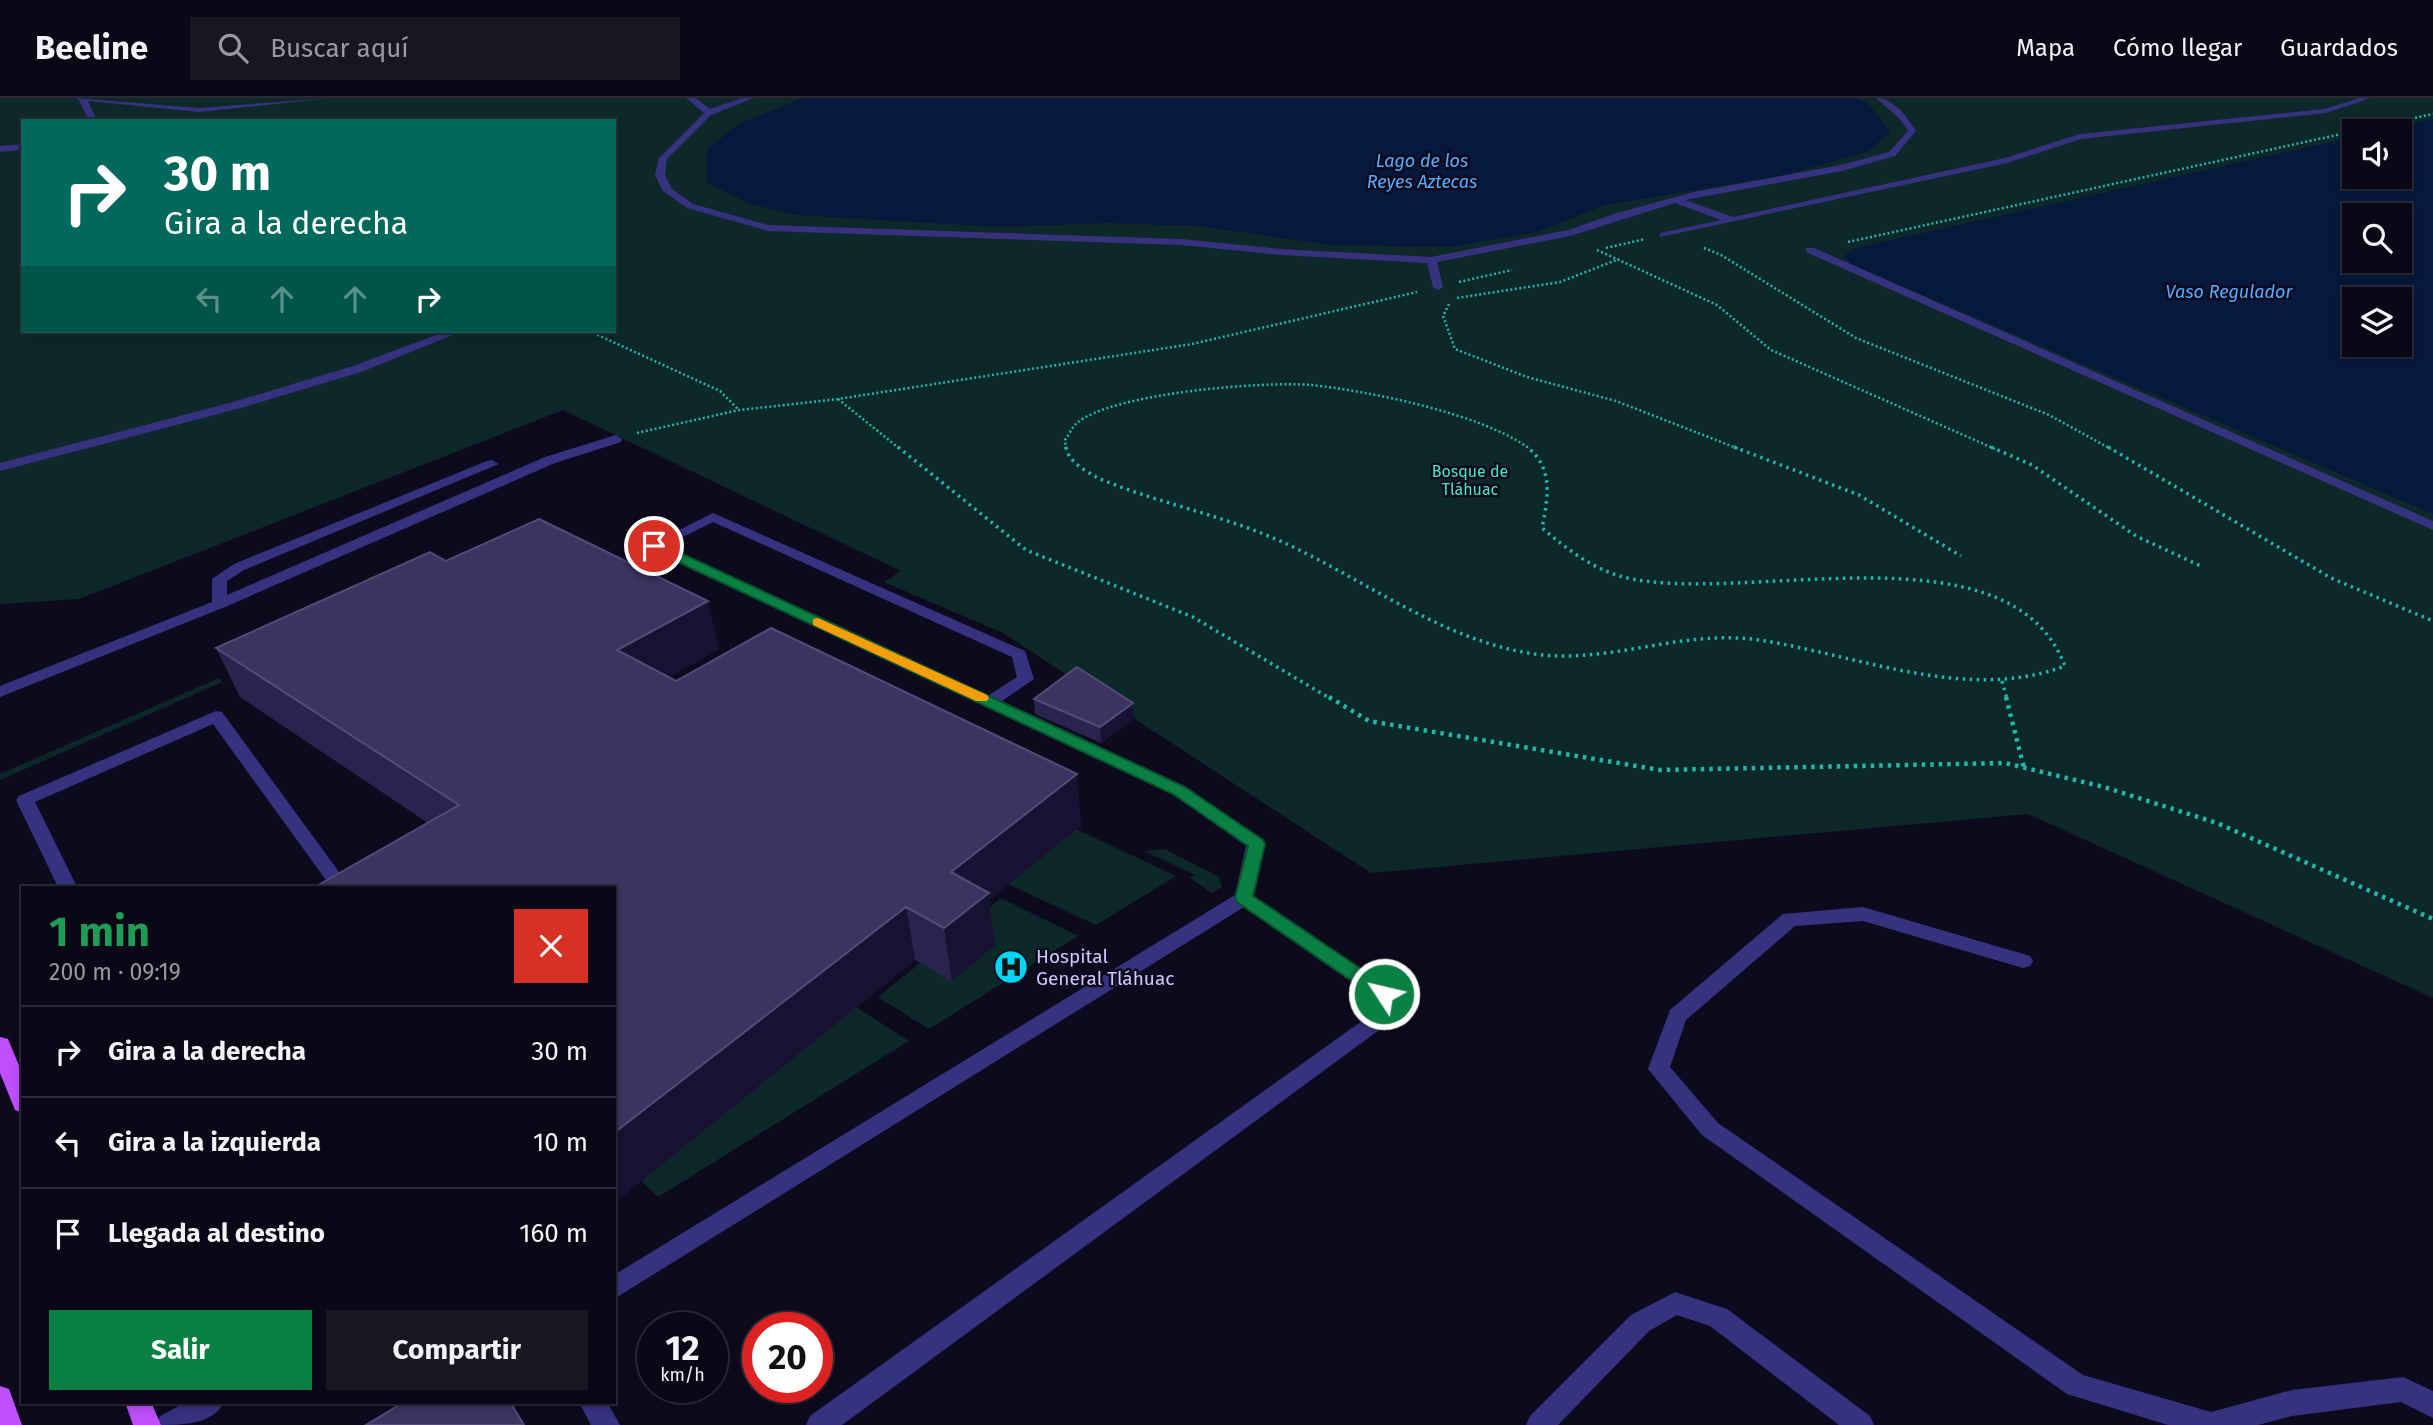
<!DOCTYPE html>
<html lang="es">
<head>
<meta charset="utf-8">
<style>
  body { margin:0; font-family:"Fira Sans",sans-serif; background:#181623; color:#f1f3f6; height:100vh; display:flex; flex-direction:column; font-size:26px; white-space:nowrap }
  * { box-sizing:border-box; margin:0 }
  p { font-size:23px; color:#999aa1 }
  .icon { flex:none; width:38px; height:38px; fill:none; stroke:currentColor; stroke-width:2; stroke-linecap:round; stroke-linejoin:round }
  .map { position:relative; flex:1; overflow:hidden }
  .sheet { position:absolute; left:21px; top:788px; width:595px; height:518px; display:flex; flex-direction:column; background:#0a0816; border-radius:0px; box-shadow:0 4px 10px #0003,0 0 0 2px #2a2935 }
  .sheet>* { flex:none }
  .banner { position:absolute; left:21px; top:21px; width:595px; height:214px; border-radius:0px; box-shadow:0 4px 10px #0003,0 0 0 2px #2a2935; background:#00695c; color:#fff; overflow:hidden }
  .tools { position:absolute; left:2342px; top:21px; display:grid; gap:14px }
  .tools a { display:grid; place-items:center; width:70px; height:70px; border-radius:0px; background:#0a0816; box-shadow:0 4px 10px #0003,0 0 0 2px #2a2935; font-size:35px }
  .speed { position:absolute; left:637px; top:1214px; display:flex; gap:14px; font-size:35px; font-weight:700; text-align:center }
  .speed>* { display:grid; place-content:center; width:91px; height:91px; border-radius:50%; background:#0a0816; box-shadow:0 4px 10px #0003,0 0 0 2px #2a2935; line-height:1 }
  .speed small { font-size:18px; font-weight:400 }
  .speed .limit { border:10px solid #d22; background:#fff; color:#111 }
  .pin { position:absolute; display:grid; place-items:center; width:60px; height:60px; color:#fff; margin:-30px; border:4px solid #fff; border-radius:50%; box-shadow:0 2px 7px #0007 }
  .me { position:absolute; width:77px; margin:-38px; rotate:305deg; stroke-linejoin:round; filter:drop-shadow(0 0 5px #0008) }
  .turn { display:flex; align-items:center; gap:24px; height:147px; padding:0 28px; font-size:32px }
  .turn .icon { width:91px; height:91px; stroke-width:2.5 }
  .turn b { display:block; font-size:49px; line-height:60px }
  .lanes { display:flex; align-items:center; height:66px; padding:0 28px; background:#0003; justify-content:center; gap:35px; direction:ltr }
  .lanes .off { opacity:.35 }
  .round { display:grid; place-items:center; flex:none; width:74px; height:74px; border-radius:0px; background:#181623 }
  .head { display:flex; align-items:center; justify-content:space-between; height:119px; padding:0 28px }
  h1 { font-size:42px; font-weight:700; line-height:52px; color:#1e9e55 }
  .cta { display:flex; gap:14px; margin-top:auto; padding:14px 28px }
  .cta a { flex:1; height:80px; border-radius:0px; background:#0b8043; color:#fff; font-size:28px; font-weight:700; line-height:80px; text-align:center }
  .cta a+a { background:#181623; color:#f1f3f6 }
  ul { padding:0; list-style:none }
  li { display:flex; align-items:center; gap:21px; height:91px; padding:0 28px; border-top:2px solid #2a2935 }
  li div { flex:1 }
  li b { display:block; font-size:26px }
  li em { font-style:normal }
  header { display:flex; align-items:center; gap:42px; box-sizing:border-box; height:98px; padding:0 35px; background:#0a0816; border-bottom:2px solid #2a2935 }
  header strong { font-size:33px }
  nav { display:flex; gap:38px; margin-inline-start:auto; font-size:24px }
  .search { width:490px; height:63px; background:#181623; display:flex; align-items:center; gap:18px; box-sizing:border-box; padding:0 24px; border-radius:0px; color:#999aa1; font-size:26px }
  .map>svg:first-child { display:block }
</style>
</head>
<body>
<header>
<strong>Beeline</strong>
<div class="search"><svg class="icon" aria-label="search" viewBox="0 0 24 24"><circle cx="10" cy="10" r="6"/><path d="M15 15l6 6"/></svg>Buscar aquí</div>
<nav><a>Mapa</a><a>Cómo llegar</a><a>Guardados</a></nav>
</header>
<div class="map">
<svg width="2433" height="1327" viewBox="0 0 2433 1327">
  <rect width="100%" height="100%" fill="#0e0a1e"/>
  <g fill="#0d2828" fill-rule="evenodd">
    <path d="M0,0H2433V900L2028,716L1371,775L1003,535L884,484L901,473L563,312L79,501L0,506ZM23,23H614V233H23ZM2354,33H2399V79H2354ZM2354,117H2399V163H2354ZM2354,201H2399V247H2354Z"/>
    <path d="M219,580L222,584L0,682V676Z"/>
    <path d="M1076,731L1176,778L1096,827L1008,786Z"/>
    <path d="M1165,751L1219,779L1222,789L1212,795L1190,780L1195,777L1144,753Z"/>
    <path d="M1001,800L1078,838L929,931L878,899Z"/>
    <path d="M856,909L909,943L658,1099L641,1083Z"/>
  </g>
  <g fill="#06183c" fill-rule="evenodd">
    <path d="M803,0H1854L1868,5L1890,34L1869,53L1785,77L1605,107L1537,134L1448,149L1330,147L1199,128L1107,125L999,129L796,117L750,106L706,84L707,51L739,26Z"/>
    <path d="M2433,21V416L1855,168L1843,159L1856,150L2354,39V79H2399V33H2379ZM2354,117H2399V163H2354ZM2354,201H2399V247H2354Z"/>
  </g>
  <g fill="none" stroke-linecap="round" stroke-linejoin="round">
    <g stroke="#25b5af" stroke-width="2.5" stroke-dasharray="2 2.5" stroke-linecap="butt">
      <path d="M1848,144L2433,16"/>
      <path d="M1606,150L1645,141"/>
      <path d="M1704,150L1721,157L1856,240L2049,317L2111,351"/>
      <path d="M1597,152L1717,207L1771,252L1995,351"/>
      <path d="M1459,184L1512,172"/>
      <path d="M1457,200L1560,184L1619,161"/>
      <path d="M1449,206L1443,218L1455,251L1527,279L1616,303L1739,351"/>
      <path d="M589,233L720,293L739,312"/>
      <path d="M838,301L900,351"/>
      <path d="M637,335L739,312L838,301L1192,246L1417,194"/>
      <path d="M1066,351L1065,342C1069,337 1072,329 1077,325C1112,295 1264,283 1311,287C1369,293 1483,316 1530,351"/>
    </g>
    <g stroke="#25b5af" stroke-width="3.5" stroke-dasharray="2.5 4.5" stroke-linecap="butt">
      <path d="M898,349L1026,452L1193,519L1331,601"/>
      <path d="M1066,349C1069,365 1085,372 1098,380C1157,405 1219,416 1278,442C1364,480 1447,547 1543,557C1616,564 1684,531 1759,542C1858,557 1967,605 2065,568C2009,422 1742,509 1623,479C1591,470 1567,451 1542,430C1548,400 1554,370 1527,349"/>
      <path d="M1734,349L1859,397L1961,458"/>
      <path d="M1991,349L2032,367L2136,438L2203,469"/>
      <path d="M2108,349L2331,480L2433,523"/>
      <path d="M2002,583L2007,601"/>
    </g>
    <g stroke="#25b5af" stroke-width="4.5" stroke-dasharray="3.5 5" stroke-linecap="butt">
      <path d="M1329,599L1369,623L1660,672L2005,665L2104,689L2217,725L2433,821"/>
      <path d="M2006,599L2024,670"/>
    </g>
    <g fill="#373280" fill-rule="evenodd">
      <path d="M75,0L199,10L331,0L199,14L88,3L97,23H89L79,2Z"/>
      <path d="M686,0H696L710,11L742,0H754L711,17L667,61L665,77L672,91L693,106L768,127L1181,141L1281,151L1431,159L1568,132L1617,115L1694,94L1841,67L1889,54L1908,33L1899,20L1876,0C1894,0 1907,19 1916,33L1895,58L1842,73L1685,102L1733,119L2005,60L2080,36L2325,11L2359,0H2371L2326,15L2081,41L2007,65L1660,139V135L1721,122L1675,105L1570,138L1437,164L1443,189L1438,192L1433,189L1427,165L1281,157L1181,147L768,133L687,110L663,93L655,77L659,60L704,15Z"/>
      <path d="M23,46V52L0,54V48Z"/>
      <path d="M1806,150H1814L2433,423V432L1806,154Z"/>
      <path d="M447,233H463L361,274L241,310L0,373V365L233,304L353,268Z"/>
      <path d="M616,337L622,341L621,344L555,365L225,509L0,599V588L212,504V481L234,466L487,363L492,362L499,366L244,472L227,483V497L545,359Z"/>
      <path d="M713,415L1025,553L1034,581L1002,603L1185,688L1263,742L1265,746L1254,798L1391,891C1396,899 1395,915 1390,924L842,1327H806L810,1318L1373,915V899L1244,809L614,1201V1177L1235,797L1246,748L1173,696L647,448ZM713,424L1012,559L1017,579L989,597L665,448Z"/>
      <path d="M216,613L222,614L350,789H331L213,626L35,704L77,789H58L16,702L19,698Z"/>
      <path d="M1863,809L2030,858L2033,863L2030,868L2023,870L1863,823L1795,828L1686,922L1670,969L1718,1025L2083,1277L2211,1314L2292,1292L2403,1279L2433,1293V1320L2401,1304L2292,1318L2258,1327H2168L2067,1296L1702,1037L1648,971L1670,912L1783,816Z"/>
      <path d="M1675,1194L1727,1211L1870,1318L1874,1327H1839L1710,1228L1677,1217L1649,1233L1558,1327H1526L1530,1318L1631,1217Z"/>
      <path d="M186,1304H224C213,1327 181,1327 156,1327L160,1318Z"/>
      <path d="M579,1304H607L620,1327H591Z"/>
    </g>
    <g fill="#c04fff" fill-rule="evenodd">
      <path d="M0,939L8,941L23,977V1015L15,1012L0,975Z"/>
      <path d="M0,1288L9,1291L22,1327H0Z"/>
      <path d="M125,1304H151L161,1327H133Z"/>
    </g>
  </g>
  <g fill="#2b224d">
    <path d="M446,463L719,551L669,579L676,583L1081,728L989,802L995,847L952,883L915,862L614,1105V789L428,725L240,599L216,550Z"/>
    <path d="M1034,601L1134,620L1101,645L1035,616Z"/>
  </g>
  <g fill="#181132">
    <path d="M708,503L719,551L631,601L617,552Z"/>
    <path d="M1133,605L1134,620L1101,645L1100,629Z"/>
    <path d="M1077,676L1081,728L989,802L995,847L952,883L944,830L951,774Z"/>
    <path d="M906,809L915,862L614,1105V1035Z"/>
  </g>
  <g fill="#3d3360" stroke="#544b79" stroke-width="2">
    <path d="M539,421L708,503L617,552L676,583L771,530L1077,676L951,774L989,795L944,830L906,809L614,1035V789H315L459,707L216,550L430,454L446,463Z"/>
    <path d="M1077,569L1133,605L1100,629L1034,601Z"/>
    <path d="M404,1304H510L524,1327H366Z"/>
  </g>
  <path fill="#0b8043" stroke="#07532c" stroke-width="2" d="M650,445H659L1185,689L1263,742L1265,746L1253,798L1391,891L1394,896L1391,901H1378L1237,804L1235,800L1248,748L1173,696L650,451Z"/>
  <path fill="#f59e0b" d="M818,520L987,597L989,600L987,603H976L813,527V521Z"/>
  <defs>
    <g id="hospital-disc" transform="scale(1.75)"><circle r="9.5" fill="#00d6f3" stroke="#0e0a1e"/><path d="M-5-5h3v3.5h4V-5h3V5h-3V1.5h-4V5h-3Z" fill="#111"/></g>
  </defs>
  <g fill-rule="evenodd">
    <use href="#hospital-disc" x="1011" y="869"/>
  </g>
  <g text-anchor="middle" dominant-baseline="central" stroke-width="5" stroke-linejoin="round" paint-order="stroke">
    <g font-size="16" fill="#4de6c2" stroke="#0e0a1e">
      <text x="1470" y="373">Bosque de<tspan x="1470" dy="18">Tláhuac</tspan></text>
    </g>
    <g font-size="18" font-style="italic" fill="#56adff" stroke="#0e0a1e">
      <text x="1422" y="63">Lago de los<tspan x="1422" dy="21">Reyes Aztecas</tspan></text>
      <text x="2229" y="194">Vaso Regulador</text>
    </g>
    <g font-size="19" fill="#cfc8ff" stroke="#0e0a1e" text-anchor="start">
      <text x="1036" y="858">Hospital<tspan x="1036" dy="22">General Tláhuac</tspan></text>
    </g>
  </g>
</svg>
<div class="tools">
<a><svg class="icon" aria-label="sound" viewBox="0 0 24 24"><path d="M4 9h4l5-4v14l-5-4H4zM17 9q2 3 0 6"/></svg></a>
<a><svg class="icon" aria-label="search" viewBox="0 0 24 24"><circle cx="10" cy="10" r="6"/><path d="M15 15l6 6"/></svg></a>
<a><svg class="icon" aria-label="layers" viewBox="0 0 24 24"><path d="M12 4l9 5-9 5-9-5zM3 14l9 5 9-5"/></svg></a>
</div>
<div class="speed"><div>12<small>km/h</small></div><div class="limit">20</div></div>
<div class="pin" style="left:654px;top:448px;background:#d93025"><svg class="icon" aria-label="arrive" viewBox="0 0 24 24"><path d="M6 21V4h12l-3 4 3 4H6"/></svg></div>
<svg class="me" style="left:1384px;top:896px" viewBox="-20 -20 40 40"><circle r="17" fill="#0b8043" stroke="#fff" stroke-width="3"/><path d="M0-11L8 9 0 5-8 9z" fill="#fff"/></svg>
<div class="banner">
<div class="turn"><svg class="icon" aria-label="right" viewBox="0 0 24 24"><path d="M7 20v-9h11M14 6l5 5-5 5"/></svg><div><b>30 m</b>Gira a la derecha</div></div>
<div class="lanes"><svg class="icon off" aria-label="left" viewBox="0 0 24 24"><path d="M17 20v-9H6M10 6l-5 5 5 5"/></svg><svg class="icon off" aria-label="ahead" viewBox="0 0 24 24"><path d="M12 20V5M6 11l6-6 6 6"/></svg><svg class="icon off" aria-label="ahead" viewBox="0 0 24 24"><path d="M12 20V5M6 11l6-6 6 6"/></svg><svg class="icon" aria-label="right" viewBox="0 0 24 24"><path d="M7 20v-9h11M14 6l5 5-5 5"/></svg></div>
</div>
<section class="sheet">
<div class="head"><div><h1>1 min</h1><p>200 m · 09:19</p></div><a class="round" style="background:#d93025;color:#fff"><svg class="icon" aria-label="close" viewBox="0 0 24 24"><path d="M6 6l12 12M18 6L6 18"/></svg></a></div>
<ul>
<li><svg class="icon" aria-label="right" viewBox="0 0 24 24"><path d="M7 20v-9h11M14 6l5 5-5 5"/></svg><div><b>Gira a la derecha</b></div><em>30 m</em></li>
<li><svg class="icon" aria-label="left" viewBox="0 0 24 24"><path d="M17 20v-9H6M10 6l-5 5 5 5"/></svg><div><b>Gira a la izquierda</b></div><em>10 m</em></li>
<li><svg class="icon" aria-label="arrive" viewBox="0 0 24 24"><path d="M6 21V4h12l-3 4 3 4H6"/></svg><div><b>Llegada al destino</b></div><em>160 m</em></li>
</ul>
<div class="cta"><a>Salir</a><a>Compartir</a></div>
</section>
</div>
</body>
</html>
